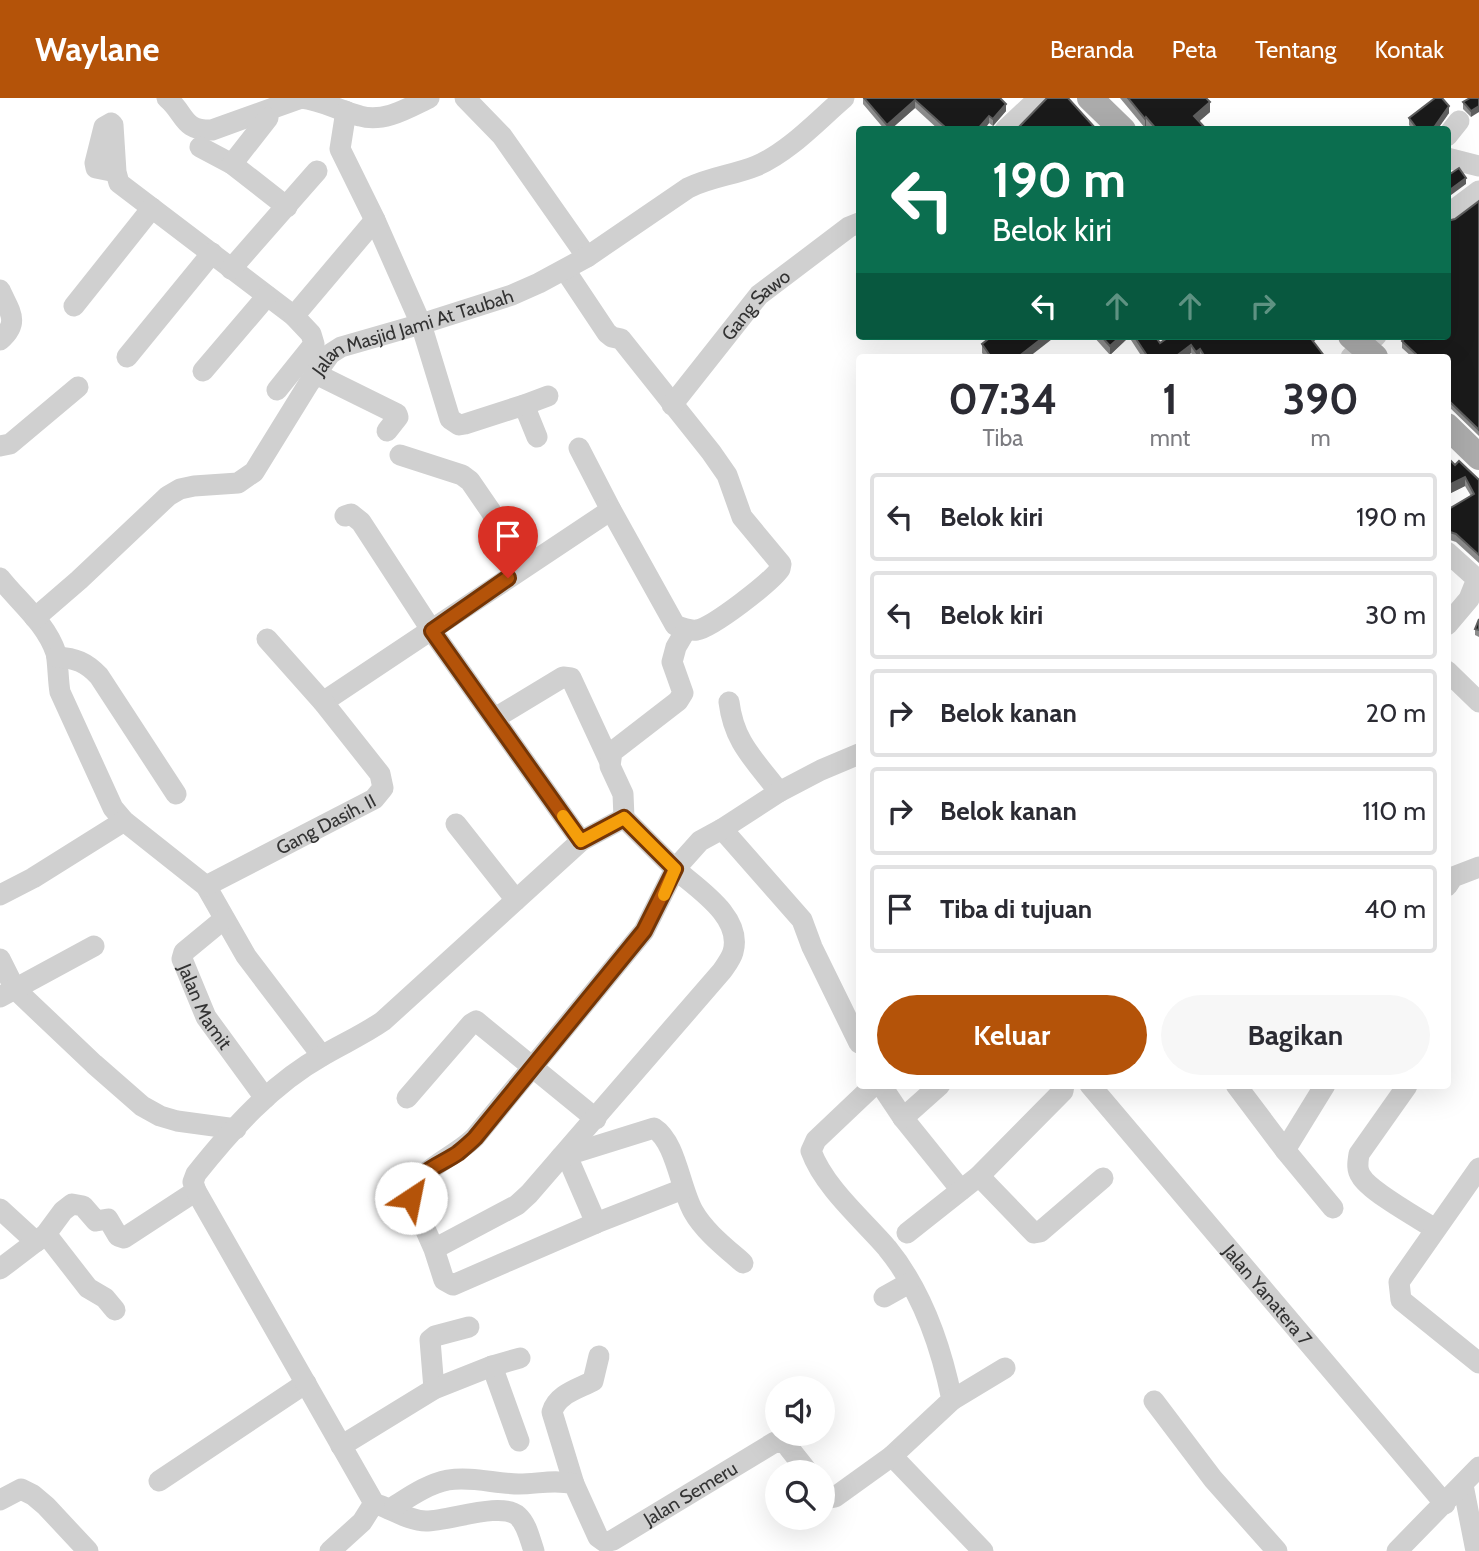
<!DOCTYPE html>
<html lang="id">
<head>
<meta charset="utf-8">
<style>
  body { margin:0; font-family:Cabin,sans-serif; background:#f7f7f7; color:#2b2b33; height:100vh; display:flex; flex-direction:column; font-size:26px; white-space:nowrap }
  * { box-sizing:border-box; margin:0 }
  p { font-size:23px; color:#7c7c81 }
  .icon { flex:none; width:38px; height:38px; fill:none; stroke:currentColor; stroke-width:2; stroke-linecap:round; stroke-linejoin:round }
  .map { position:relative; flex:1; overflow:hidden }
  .panel { position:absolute; left:856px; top:256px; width:595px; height:735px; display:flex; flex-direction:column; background:#fff; border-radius:7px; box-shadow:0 7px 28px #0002 }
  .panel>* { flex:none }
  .guide { position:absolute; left:856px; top:28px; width:595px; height:214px; border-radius:7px; box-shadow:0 7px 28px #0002; background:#0b6e4f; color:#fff; overflow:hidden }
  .fabs { position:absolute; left:765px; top:1278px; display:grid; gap:14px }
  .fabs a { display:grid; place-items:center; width:70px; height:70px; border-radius:50%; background:#fff; box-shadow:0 7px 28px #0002; font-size:35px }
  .pin { position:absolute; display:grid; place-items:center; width:60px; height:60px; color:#fff; margin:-72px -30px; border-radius:50% 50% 50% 0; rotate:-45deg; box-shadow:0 0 7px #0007 }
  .pin .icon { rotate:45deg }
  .me { position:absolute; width:77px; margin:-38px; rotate:34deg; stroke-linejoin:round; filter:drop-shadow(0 0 5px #0008) }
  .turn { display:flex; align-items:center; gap:24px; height:147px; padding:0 21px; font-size:32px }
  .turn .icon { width:91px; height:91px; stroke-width:2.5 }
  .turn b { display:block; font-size:49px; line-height:60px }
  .lanes { display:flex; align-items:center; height:66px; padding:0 21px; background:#0003; justify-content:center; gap:35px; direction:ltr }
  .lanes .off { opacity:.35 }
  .eta { display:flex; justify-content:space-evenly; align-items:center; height:119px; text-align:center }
  .eta b { font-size:42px; font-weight:700; line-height:49px }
  .button { display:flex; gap:14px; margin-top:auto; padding:14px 21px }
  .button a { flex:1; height:80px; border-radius:42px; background:#b45309; color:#fff; font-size:28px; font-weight:700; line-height:80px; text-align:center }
  .button a+a { background:#f7f7f7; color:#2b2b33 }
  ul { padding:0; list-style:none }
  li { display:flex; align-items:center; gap:21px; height:88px; margin:0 14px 10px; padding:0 7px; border:4px solid #e1e1e2; border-radius:7px }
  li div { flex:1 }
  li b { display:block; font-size:26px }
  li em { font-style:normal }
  header { display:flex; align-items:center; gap:42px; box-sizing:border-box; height:98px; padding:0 35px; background:#b45309; color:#fff }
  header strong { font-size:33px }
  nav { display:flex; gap:38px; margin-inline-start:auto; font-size:24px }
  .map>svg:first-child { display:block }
</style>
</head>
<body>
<header>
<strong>Waylane</strong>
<nav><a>Beranda</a><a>Peta</a><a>Tentang</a><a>Kontak</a></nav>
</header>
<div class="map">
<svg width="1479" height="1453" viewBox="0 0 1479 1453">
  <rect width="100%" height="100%" fill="#fff"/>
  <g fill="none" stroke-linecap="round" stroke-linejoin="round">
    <g stroke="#d0d0d0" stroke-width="21">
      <path d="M167,0C186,16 182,33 212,32L301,0C322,2 340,13 360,18C384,25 408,10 429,0"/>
      <path d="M465,0L502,38L587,159"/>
      <path d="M346,13L340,51L375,122L421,226L450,321L459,327L465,326L524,307L537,339"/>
      <path d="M1005,32L1039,0"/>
      <path d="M1447,38L1459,23"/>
      <path d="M200,49L232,66L287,109"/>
      <path d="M1447,60L1479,68"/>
      <path d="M232,66L268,20"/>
      <path d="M116,74L96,70L95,65L104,29L111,25L113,27L116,74L119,85L294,218L311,236L314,246L277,292"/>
      <path d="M1447,117L1479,93"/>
      <path d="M231,171L317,73"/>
      <path d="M565,172L607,235L612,239L621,241L711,354L727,377L742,419L781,466L780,471C770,485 713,529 697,532C689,533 682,530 675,527L611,412L579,350"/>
      <path d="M0,192C9,213 21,224 0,242"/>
      <path d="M74,208L152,110"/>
      <path d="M294,218L375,122"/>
      <path d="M127,259L212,155"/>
      <path d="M1351,259L1376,238"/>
      <path d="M203,273L267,198"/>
      <path d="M316,276L397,316L398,319L387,333"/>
      <path d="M524,307L548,298"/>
      <path id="s1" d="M672,307L759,197L849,129L859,125"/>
      <path d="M0,348L10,346L78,289"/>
      <path d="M400,357L462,377L470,383L527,466"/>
      <path d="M345,418L351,416L361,424L432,533L581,743"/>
      <path d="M1447,454L1477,481L1469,501L1447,527"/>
      <path d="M0,480C19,504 46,525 56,555C58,563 58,583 60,594L113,710L124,723L206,788L246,858L322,958"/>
      <path id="s2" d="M35,520L79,482L168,398L180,391L194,388L238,385L254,374L309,285L330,256L341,249L421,226L512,197L539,185L587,159L688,90C710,79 734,77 756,68C789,54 817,23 844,0"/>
      <path d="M57,559C75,560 86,564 99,578L176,696"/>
      <path d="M1447,573L1479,604"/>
      <path d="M323,604L611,412"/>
      <path d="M729,604C734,645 755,662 779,694"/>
      <path d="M495,620L563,579L571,580L609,662"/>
      <path d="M624,720L623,696L610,668L612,654L678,603L683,595L672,564L676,549L686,532"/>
      <path d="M456,726L516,802"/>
      <path d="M722,731L802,822L812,849L859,945"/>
      <path id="s3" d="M206,788L374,701L383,690L380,676L323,604L267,541"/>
      <path d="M1447,788L1453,779L1479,769"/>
      <path d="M0,797L33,780L124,723"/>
      <path id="s4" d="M224,821L184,854L182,861L206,919L265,1000"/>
      <path d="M0,861L15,891L94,966L142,1008L160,1018L177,1023L236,1031"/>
      <path d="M0,899L94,848"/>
      <path d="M874,987L816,1042L811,1053C824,1089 863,1122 887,1150C923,1194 941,1248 952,1302L892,1358L983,1453"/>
      <path d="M881,987L903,1020L961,1092"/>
      <path id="s5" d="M1090,987L1445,1406"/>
      <path d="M1236,987L1285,1052L1333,1110"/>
      <path d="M1407,988L1359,1056C1358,1063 1356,1071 1361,1078C1369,1093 1418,1120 1435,1131"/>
      <path d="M407,1000L471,926L476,923L596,1021"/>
      <path d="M903,1020L940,987"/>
      <path d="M1285,1052L1325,987"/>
      <path d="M567,1058L596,1125"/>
      <path d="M561,1059L654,1030C676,1044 680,1090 693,1113C704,1133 726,1150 743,1165"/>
      <path d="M1479,1070L1399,1184L1401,1202L1479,1265"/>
      <path d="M979,1078L1034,1135L1040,1134L1103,1080"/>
      <path d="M0,1111L36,1144"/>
      <path d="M907,1135L979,1078L1063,993L1064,987"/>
      <path d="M46,1136L88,1190L105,1200L115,1212"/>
      <path d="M434,1151L517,1107L529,1096L722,873C726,867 731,861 733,854C743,819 698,791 675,771L644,833L475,1039C457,1058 411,1075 411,1099L434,1151L444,1182L453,1187L596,1125L683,1091"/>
      <path d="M0,1171L46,1136L63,1113L72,1106L83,1108L96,1123L108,1121L118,1138L124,1140L196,1093"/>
      <path d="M884,1199L909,1185"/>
      <path d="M492,1268L519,1343"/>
      <path d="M434,1291L430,1242L435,1238L469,1229"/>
      <path d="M952,1302L1005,1270"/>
      <path d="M1154,1303L1213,1381L1277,1453"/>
      <path d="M341,1348L434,1291L492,1268L520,1260"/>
      <path d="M159,1383L306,1285"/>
      <path d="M574,1386L552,1314C557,1296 578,1291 593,1283L599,1258"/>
      <path d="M1463,1387L1476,1453"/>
      <path d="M822,1392L830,1400L835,1399L892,1358"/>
      <path d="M0,1402L21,1391L33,1397L46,1408L88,1453"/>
      <path d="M379,1407C395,1413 410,1423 426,1423C450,1423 501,1403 518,1418C527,1426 530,1442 534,1453"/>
      <path id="s6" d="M390,1411C408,1400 427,1386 448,1382C472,1378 496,1386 519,1386C538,1386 555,1381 574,1386L598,1439L605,1444L613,1442L775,1344L785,1345L808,1374"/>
      <path d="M330,1453L362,1424L374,1405L196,1093L193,1084L196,1076C231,1032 272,986 322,958C342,946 363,937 383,923L581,743L624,720L675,771L700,743L722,731L779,694L821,672L859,656"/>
      <path d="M1397,1453L1479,1369"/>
    </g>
    <g stroke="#ababab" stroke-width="26">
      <path d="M1090,0L1123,32"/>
      <path d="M1351,238L1375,259"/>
      <path d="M1447,328L1479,359"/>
    </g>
  </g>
  <g fill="#8c8c8c">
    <path d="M863,0H1000L1006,13L993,28L989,25L984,32H939L915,10L890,32H885L863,6Z"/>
    <path d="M1120,0H1206L1210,14L1199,23L1207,32H1149L1146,29L1145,30Z"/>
    <path d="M1479,0L1471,19L1463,11V4Z"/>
    <path d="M1449,15L1437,32H1413L1409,27V20Z"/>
    <path d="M1479,103V338L1447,307V259H1412L1402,250V243L1447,238V123L1455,121Z"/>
    <path d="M1093,238H1155L1160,245L1319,238V239L1313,244L1325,259H1194L1191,255L1186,259H1142L1129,239L1110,257Z"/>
    <path d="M982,246L1029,259H985L982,255Z"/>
    <path d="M1447,359L1455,367L1479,382V465L1456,444L1447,441V412L1471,398L1465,388L1447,397Z"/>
    <path d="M1479,521V539L1475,537V531Z"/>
  </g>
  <g fill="#5f5f5f">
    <path d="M915,2V10L890,32H887V27Z"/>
    <path d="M1210,4V14L1194,28V18Z"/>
    <path d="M1006,6V13L993,28V21Z"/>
    <path d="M1449,8V15L1437,32H1430Z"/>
    <path d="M1479,8V14L1471,19V13Z"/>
    <path d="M989,18V25L984,32H977Z"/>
    <path d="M1146,19V29L1145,30V21Z"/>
    <path d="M1466,80V86L1447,100V94Z"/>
    <path d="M1045,238H1056L1029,259H1018Z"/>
    <path d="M1121,238H1129V239L1110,257V248Z"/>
    <path d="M1309,238H1319V239L1309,247Z"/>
    <path d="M1191,247V255L1186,259H1175Z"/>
    <path d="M1200,251V259H1196V254Z"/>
    <path d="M1465,379V388L1447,397V388Z"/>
  </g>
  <g fill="#1a1a1a" stroke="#5f5f5f" stroke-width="2">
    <path d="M864,0H1000L1006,6L993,21L989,18L977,32H945L946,30L915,2L887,27Z"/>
    <path d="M1047,0H1068L1097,32H1016Z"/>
    <path d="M1128,0H1206L1210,4L1194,18L1207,32H1157L1146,19L1145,21Z"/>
    <path d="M1435,0H1442L1449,8L1435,28L1430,32H1418L1409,20Z"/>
    <path d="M1470,0H1479V8L1471,13L1463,4Z"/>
    <path d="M1459,70L1466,80L1447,94V78Z"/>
    <path d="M1479,103V332L1447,301V259H1419L1402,243L1407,238H1447V178L1449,176L1447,175V123L1455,121Z"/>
    <path d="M992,238H1045L1018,259H991L982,246Z"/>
    <path d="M1101,238H1121L1110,248Z"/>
    <path d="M1134,238H1155L1160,245L1170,238H1309L1325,259H1205L1200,251L1196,254L1191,247L1175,259H1148Z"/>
    <path d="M1447,359L1455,367L1459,363L1479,382V457L1456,436L1447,433V412L1474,396L1465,379L1447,388Z"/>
    <path d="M1479,521V532L1475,531Z"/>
  </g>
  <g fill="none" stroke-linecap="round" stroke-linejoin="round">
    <g stroke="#753606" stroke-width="18">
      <path id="route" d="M411,1100C411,1075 441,1067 458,1055C464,1050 470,1045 475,1040L644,833L675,771L624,720L581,743L432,533L508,480"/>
    </g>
    <use href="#route" stroke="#b45309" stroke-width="12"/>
    <path stroke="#f59e0b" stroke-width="12" d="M563,718L581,743L624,720L675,771L664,797"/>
  </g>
  <g text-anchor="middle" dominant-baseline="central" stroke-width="7" stroke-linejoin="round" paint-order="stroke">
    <g font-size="19" fill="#333" stroke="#fff">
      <text stroke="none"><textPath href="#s1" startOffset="131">Gang Sawo</textPath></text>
      <text stroke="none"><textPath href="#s2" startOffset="497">Jalan Masjid Jami At Taubah</textPath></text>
      <text stroke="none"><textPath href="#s3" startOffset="135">Gang Dasih. II</textPath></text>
      <text stroke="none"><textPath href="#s4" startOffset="112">Jalan Mamit</textPath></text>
      <text stroke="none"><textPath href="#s5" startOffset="275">Jalan Yanatera 7</textPath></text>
      <text stroke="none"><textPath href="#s6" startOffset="357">Jalan Semeru</textPath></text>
    </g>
  </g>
</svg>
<div class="fabs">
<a><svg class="icon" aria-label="sound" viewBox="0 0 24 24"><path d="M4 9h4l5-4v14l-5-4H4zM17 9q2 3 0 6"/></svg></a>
<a><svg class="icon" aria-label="search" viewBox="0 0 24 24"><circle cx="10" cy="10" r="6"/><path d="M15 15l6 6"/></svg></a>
</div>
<div class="pin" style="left:508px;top:480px;background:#d93025"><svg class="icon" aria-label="arrive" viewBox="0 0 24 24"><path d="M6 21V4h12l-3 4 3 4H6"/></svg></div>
<svg class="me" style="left:411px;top:1100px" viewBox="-20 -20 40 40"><circle r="19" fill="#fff"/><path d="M0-13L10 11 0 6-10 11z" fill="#b45309"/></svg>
<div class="guide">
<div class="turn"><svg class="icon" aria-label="left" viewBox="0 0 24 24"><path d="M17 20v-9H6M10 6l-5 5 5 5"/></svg><div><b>190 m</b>Belok kiri</div></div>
<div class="lanes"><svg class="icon" aria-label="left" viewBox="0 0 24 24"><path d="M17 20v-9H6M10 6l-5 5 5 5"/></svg><svg class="icon off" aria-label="ahead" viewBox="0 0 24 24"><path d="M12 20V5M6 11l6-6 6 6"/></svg><svg class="icon off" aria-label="ahead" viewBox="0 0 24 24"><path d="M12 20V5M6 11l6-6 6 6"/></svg><svg class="icon off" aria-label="right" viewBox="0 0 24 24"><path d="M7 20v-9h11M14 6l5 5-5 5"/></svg></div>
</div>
<section class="panel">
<div class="eta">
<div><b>07:34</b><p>Tiba</p></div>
<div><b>1</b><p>mnt</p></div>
<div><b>390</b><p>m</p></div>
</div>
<ul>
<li><svg class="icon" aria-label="left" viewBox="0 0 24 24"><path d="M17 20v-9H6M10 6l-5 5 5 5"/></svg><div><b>Belok kiri</b></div><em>190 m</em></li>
<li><svg class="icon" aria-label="left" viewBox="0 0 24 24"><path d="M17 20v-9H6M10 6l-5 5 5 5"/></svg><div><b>Belok kiri</b></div><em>30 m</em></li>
<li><svg class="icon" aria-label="right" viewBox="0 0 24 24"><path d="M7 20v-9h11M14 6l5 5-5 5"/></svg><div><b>Belok kanan</b></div><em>20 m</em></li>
<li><svg class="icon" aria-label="right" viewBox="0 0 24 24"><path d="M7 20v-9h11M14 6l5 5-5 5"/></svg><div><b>Belok kanan</b></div><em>110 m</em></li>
<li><svg class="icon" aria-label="arrive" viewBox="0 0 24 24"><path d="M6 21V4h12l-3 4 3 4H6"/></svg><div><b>Tiba di tujuan</b></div><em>40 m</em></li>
</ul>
<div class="button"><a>Keluar</a><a>Bagikan</a></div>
</section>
</div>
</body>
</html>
